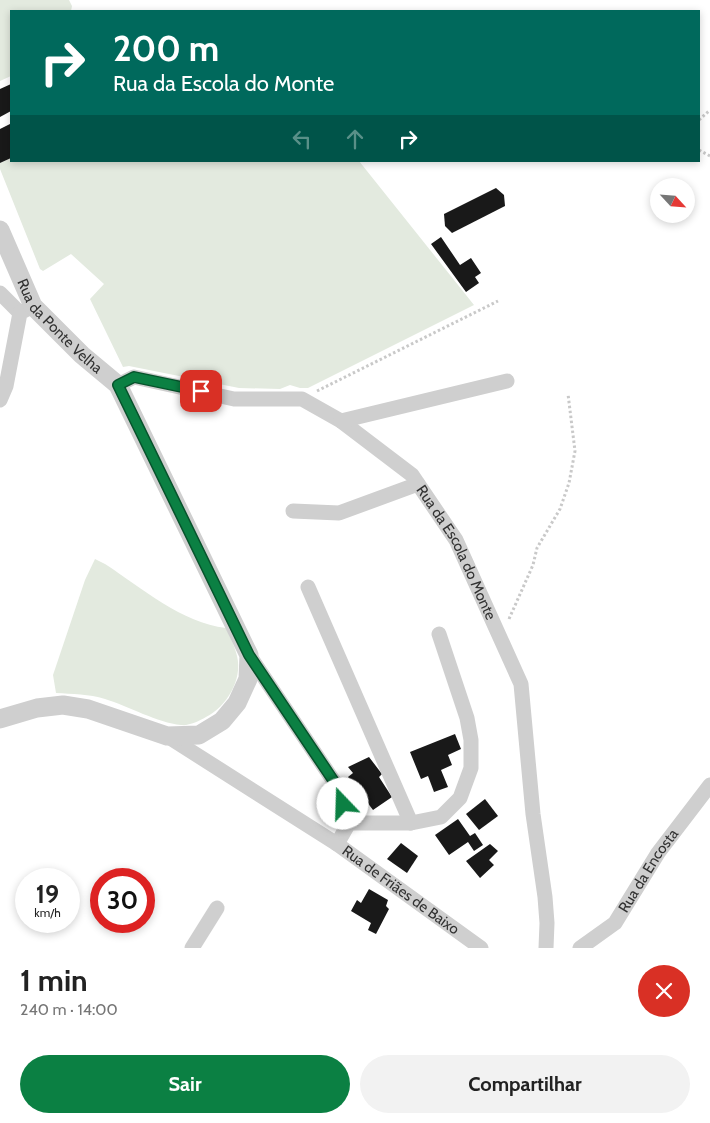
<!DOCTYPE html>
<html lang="pt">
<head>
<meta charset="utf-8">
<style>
  body { margin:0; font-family:Cabin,sans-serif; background:#f2f2f2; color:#222; height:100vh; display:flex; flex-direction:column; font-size:19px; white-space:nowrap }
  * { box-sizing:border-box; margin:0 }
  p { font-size:16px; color:#767676 }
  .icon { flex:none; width:28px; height:28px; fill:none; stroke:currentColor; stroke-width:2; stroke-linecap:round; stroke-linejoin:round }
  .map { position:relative; height:948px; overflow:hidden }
  .panel { display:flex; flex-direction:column; background:#fff; flex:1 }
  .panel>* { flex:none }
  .hud { position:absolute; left:10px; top:10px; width:690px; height:152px; border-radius:0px; box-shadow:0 2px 8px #0003; background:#00695c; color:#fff; overflow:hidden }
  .needle { width:32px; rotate:116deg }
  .controls { position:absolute; left:650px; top:178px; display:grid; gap:10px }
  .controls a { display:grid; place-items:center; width:45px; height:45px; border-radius:50%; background:#fff; box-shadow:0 2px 8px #0003; font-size:25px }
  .speed { position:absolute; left:15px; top:868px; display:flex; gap:10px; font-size:25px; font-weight:700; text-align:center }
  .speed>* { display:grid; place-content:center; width:65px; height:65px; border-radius:50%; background:#fff; box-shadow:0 2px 8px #0003; line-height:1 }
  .speed small { font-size:12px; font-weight:400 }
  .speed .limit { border:8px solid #d22; background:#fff; color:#111 }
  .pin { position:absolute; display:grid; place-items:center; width:42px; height:42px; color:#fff; margin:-21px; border-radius:10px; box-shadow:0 2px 8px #0006 }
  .me { position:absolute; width:55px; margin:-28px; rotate:339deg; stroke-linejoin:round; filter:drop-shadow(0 0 4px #0008) }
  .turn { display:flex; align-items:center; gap:18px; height:105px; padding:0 20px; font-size:22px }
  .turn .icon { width:65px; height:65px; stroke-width:2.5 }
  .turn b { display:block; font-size:35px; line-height:42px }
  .lanes { display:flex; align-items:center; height:48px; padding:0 20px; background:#0003; justify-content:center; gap:25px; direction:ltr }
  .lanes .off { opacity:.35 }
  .round { display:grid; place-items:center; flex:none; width:52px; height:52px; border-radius:26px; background:#f2f2f2 }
  .summary { display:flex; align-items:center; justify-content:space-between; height:85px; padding:0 20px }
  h1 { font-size:30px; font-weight:800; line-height:38px }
  .cta { display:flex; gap:10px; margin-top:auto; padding:10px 20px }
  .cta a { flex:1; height:58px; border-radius:30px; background:#0b8043; color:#fff; font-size:20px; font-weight:800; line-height:58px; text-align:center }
  .cta a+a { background:#f2f2f2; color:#222 }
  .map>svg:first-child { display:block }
</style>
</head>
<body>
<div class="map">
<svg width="710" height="948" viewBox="0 0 710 948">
  <rect width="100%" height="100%" fill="#fff"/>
  <g fill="#e3eadf">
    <path d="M0,0H69L72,6L71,11H11V76L0,81Z"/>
    <path d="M11,158V161H359L474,305L308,388H300L290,385L280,389L239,388L129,366L123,367L90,299L104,284L71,254L43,271L40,269L0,169V163Z"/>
    <path d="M95,559L105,564C142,588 182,623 226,628C230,637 235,647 237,656C243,680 226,707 206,717C199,721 189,726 181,725C158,723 128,706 105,699C89,694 72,694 56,693L53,675L85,580Z"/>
  </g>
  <g fill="#191919">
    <path d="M11,84V111L0,117V89Z"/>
    <path d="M10,124L11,158L0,163V129Z"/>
    <path d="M496,188L504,195L505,206L452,233L445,226L444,214Z"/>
    <path d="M441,237L460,265L471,258L481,273L475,277L479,283L466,292L431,244Z"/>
    <path d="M455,734L461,749L448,755L452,765L441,770L448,787L434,792L428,776L421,779L410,752Z"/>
    <path d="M369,757L382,774L379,777L392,797L373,810L348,777L353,773L348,767Z"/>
    <path d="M485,799L498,816L479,830L466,814Z"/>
    <path d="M458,819L470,836L475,833L483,845L474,851L468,842L449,855L435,835Z"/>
    <path d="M401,843L418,856L407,873L387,859Z"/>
    <path d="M490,844L498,851L489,860L494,865L480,878L466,861Z"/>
    <path d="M369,889L388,900L386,906L389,909L376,934L368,930L371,923L351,911L357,900L361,903Z"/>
  </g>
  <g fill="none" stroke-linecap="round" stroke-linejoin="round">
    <g stroke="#c9c9c9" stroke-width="3" stroke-dasharray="2.5 2.5" stroke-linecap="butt">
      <path d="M699,120L710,110"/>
      <path d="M699,150L710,156"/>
      <path d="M317,391L498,301"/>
      <path d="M509,619L533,565L537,548L560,509L569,483L575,451L568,394"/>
    </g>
    <g stroke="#cfcfcf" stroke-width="15">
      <path d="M0,293L20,313"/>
      <path id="s1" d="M118,385L134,377L234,399H302L341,421L412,475L456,540L521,684L533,814L545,897L547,923L546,948"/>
      <path d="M0,400L6,386L20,313L33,306"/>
      <path d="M341,421L507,381"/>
      <path d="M293,511L339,513L418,484"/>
      <path d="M308,587L411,823"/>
      <path d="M249,655L337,786L349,823L337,844"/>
      <path id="s2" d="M167,736L337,844L481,948"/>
      <path d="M349,823H411L441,817L460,798L471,768V740L467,718L439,634"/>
      <path d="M192,948L217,908"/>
      <path id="s3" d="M580,948L615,923L658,853L710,785"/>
    </g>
    <path stroke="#cfcfcf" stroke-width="19" id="s4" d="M0,230L33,306L82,355L118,385L249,655L248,679L237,703L222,721L199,735L167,736L88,709L63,705L37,708L0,719"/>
  </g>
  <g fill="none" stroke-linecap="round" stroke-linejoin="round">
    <g stroke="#07532c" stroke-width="12">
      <path id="route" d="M201,391L134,377L118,385L249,655L337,786L343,804"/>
    </g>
    <use href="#route" stroke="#0b8043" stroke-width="9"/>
  </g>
  <g text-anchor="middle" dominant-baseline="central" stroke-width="5" stroke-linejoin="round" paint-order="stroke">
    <g font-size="15" fill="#323232" stroke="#fff">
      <text stroke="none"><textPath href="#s4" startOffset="115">Rua da Ponte Velha</textPath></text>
      <text stroke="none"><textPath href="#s1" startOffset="412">Rua da Escola do Monte</textPath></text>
      <text stroke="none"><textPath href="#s3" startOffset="105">Rua da Encosta</textPath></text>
      <text stroke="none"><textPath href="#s2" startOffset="280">Rua de Friães de Baixo</textPath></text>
    </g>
  </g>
</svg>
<div class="controls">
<a><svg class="needle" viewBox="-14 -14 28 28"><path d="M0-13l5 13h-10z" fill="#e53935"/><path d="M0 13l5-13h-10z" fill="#767676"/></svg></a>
</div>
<div class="speed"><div>19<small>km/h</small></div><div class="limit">30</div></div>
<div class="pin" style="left:201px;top:391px;background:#d93025"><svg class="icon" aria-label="arrive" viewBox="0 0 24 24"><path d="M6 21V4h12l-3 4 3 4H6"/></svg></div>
<svg class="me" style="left:343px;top:804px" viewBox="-20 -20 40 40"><circle r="19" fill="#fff"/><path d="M0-13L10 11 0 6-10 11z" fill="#0b8043"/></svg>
<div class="hud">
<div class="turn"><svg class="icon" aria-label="right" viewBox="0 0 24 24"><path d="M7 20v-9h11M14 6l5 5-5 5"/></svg><div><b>200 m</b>Rua da Escola do Monte</div></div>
<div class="lanes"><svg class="icon off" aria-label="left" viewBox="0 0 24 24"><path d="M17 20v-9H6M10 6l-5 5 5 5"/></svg><svg class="icon off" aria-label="ahead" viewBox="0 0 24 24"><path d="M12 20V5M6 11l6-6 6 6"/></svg><svg class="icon" aria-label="right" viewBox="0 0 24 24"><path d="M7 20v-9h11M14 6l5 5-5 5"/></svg></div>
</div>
</div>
<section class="panel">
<div class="summary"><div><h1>1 min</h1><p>240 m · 14:00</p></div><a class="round" style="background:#d93025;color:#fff"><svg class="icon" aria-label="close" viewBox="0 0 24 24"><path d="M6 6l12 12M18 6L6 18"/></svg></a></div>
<div class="cta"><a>Sair</a><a>Compartilhar</a></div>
</section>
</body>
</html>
